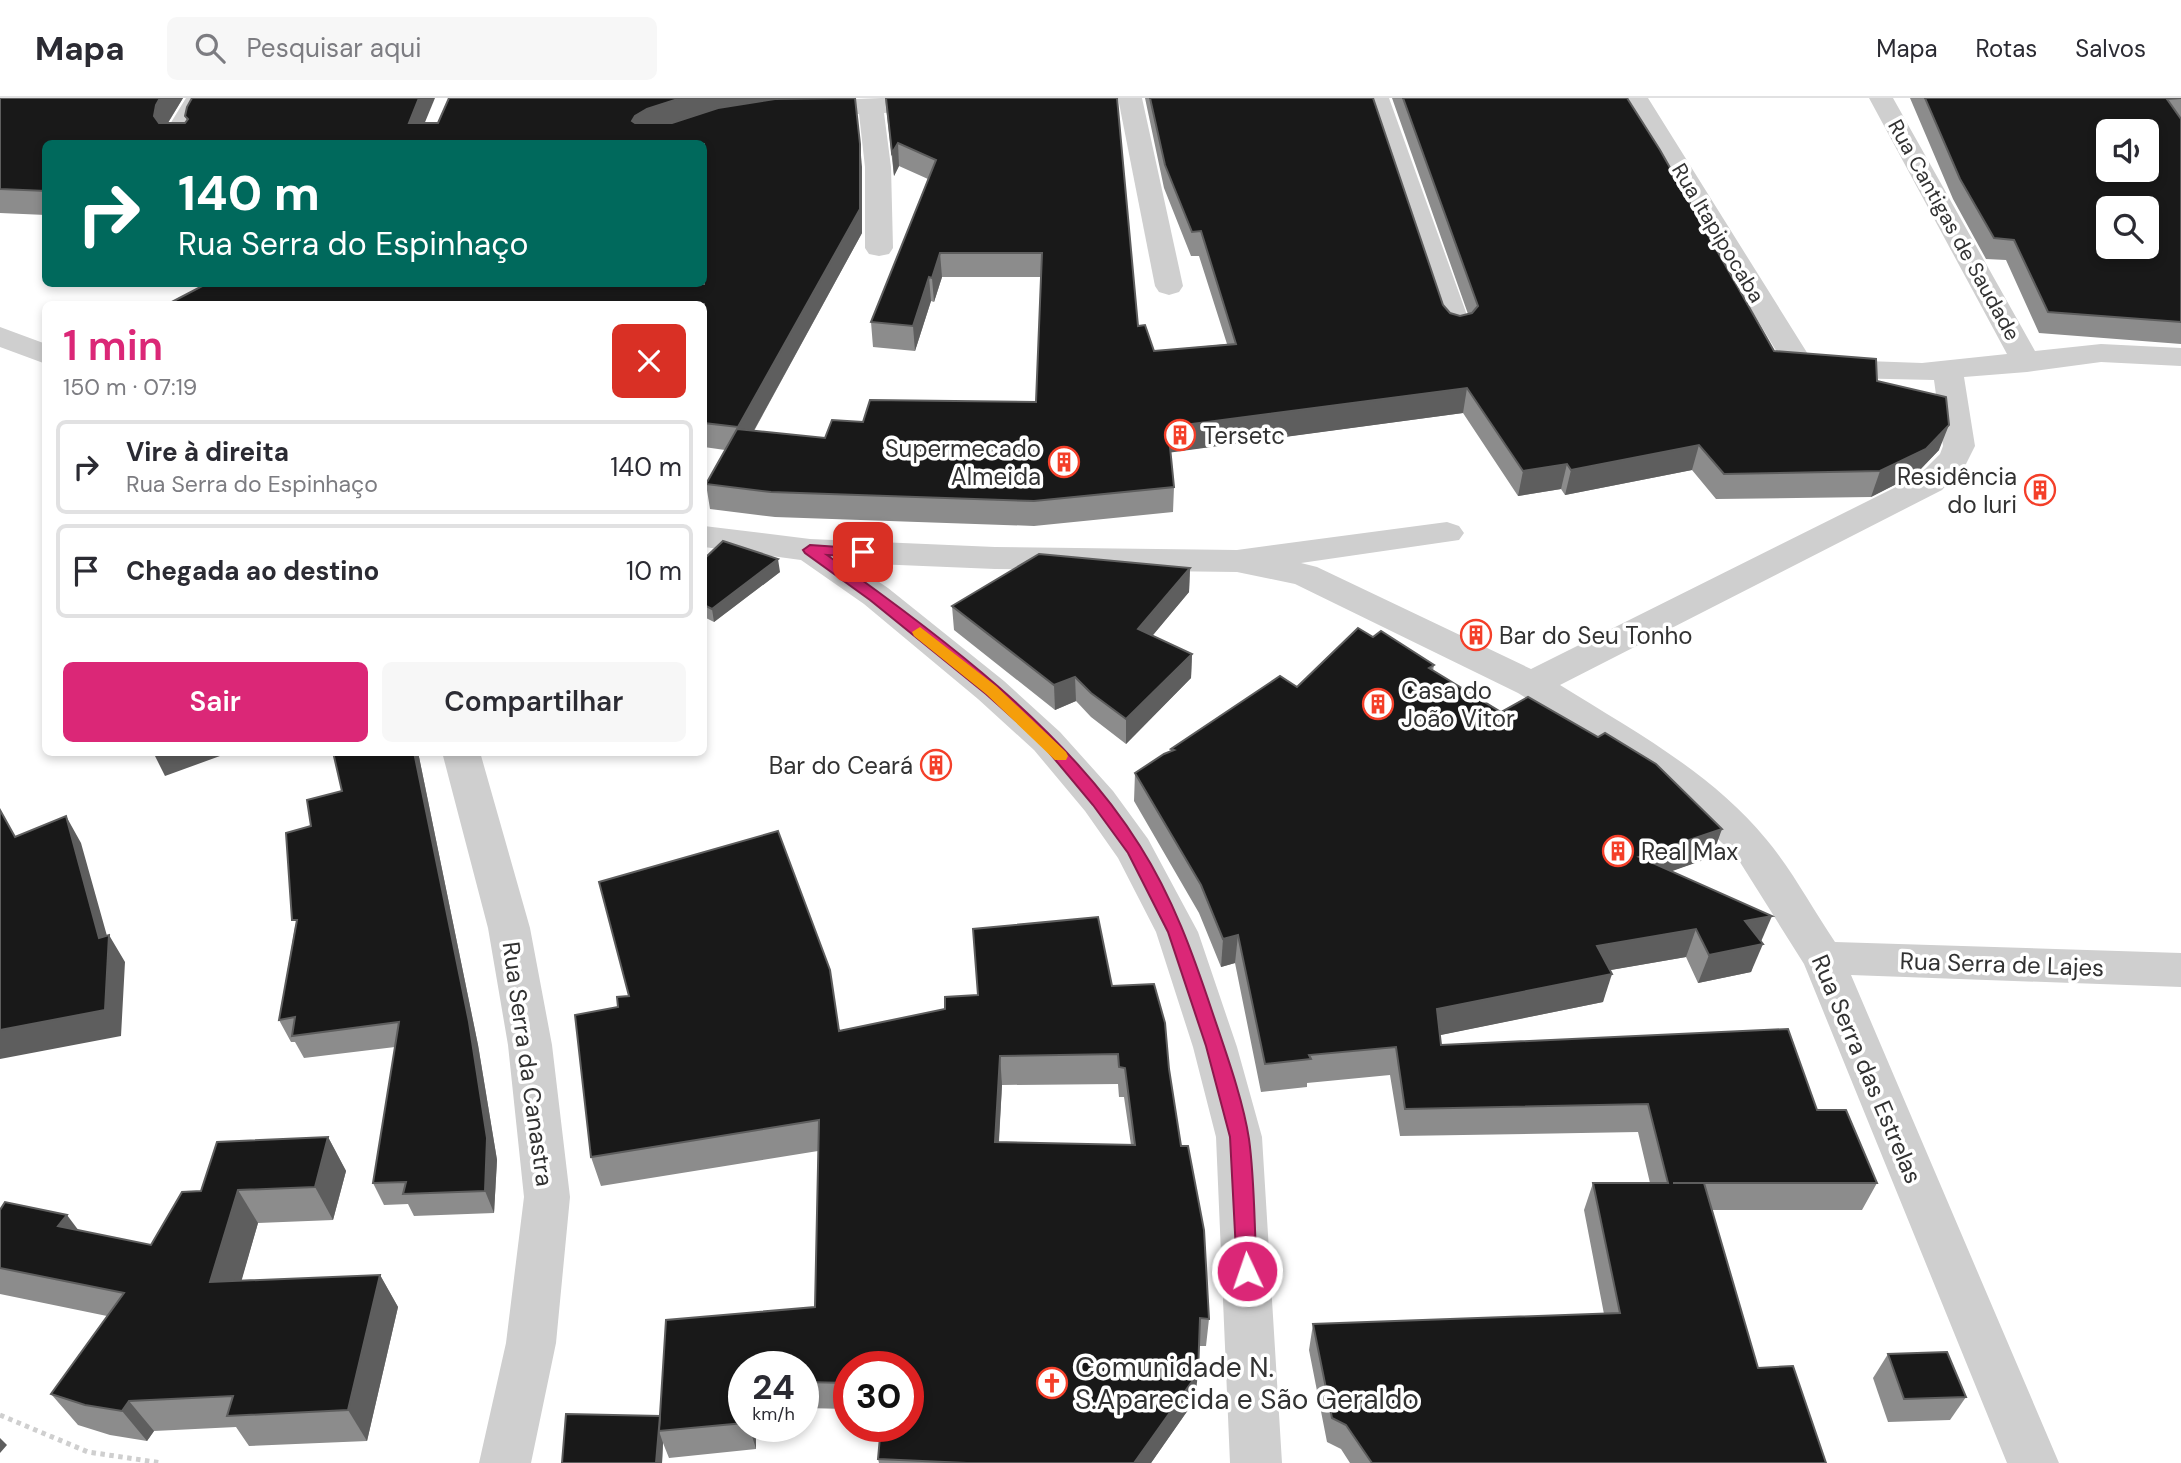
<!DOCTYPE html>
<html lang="pt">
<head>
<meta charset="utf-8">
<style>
  body { margin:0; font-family:"DM Sans",sans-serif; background:#f7f7f7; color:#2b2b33; height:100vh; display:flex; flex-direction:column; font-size:26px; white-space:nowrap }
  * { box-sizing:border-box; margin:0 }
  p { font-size:23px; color:#7c7c81 }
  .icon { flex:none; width:38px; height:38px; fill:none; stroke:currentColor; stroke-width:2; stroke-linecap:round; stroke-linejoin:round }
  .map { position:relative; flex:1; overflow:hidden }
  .side { position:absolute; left:42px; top:203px; width:665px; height:455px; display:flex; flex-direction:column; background:#fff; border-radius:10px; box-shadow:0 4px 10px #0003 }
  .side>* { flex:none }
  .top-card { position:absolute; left:42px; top:42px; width:665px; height:147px; border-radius:10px; box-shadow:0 4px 10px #0003; background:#00695c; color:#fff; overflow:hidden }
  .buttons { position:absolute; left:2096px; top:21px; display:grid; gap:14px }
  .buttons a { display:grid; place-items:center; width:63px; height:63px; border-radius:10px; background:#fff; box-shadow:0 4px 10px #0003; font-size:35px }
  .speed { position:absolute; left:728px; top:1253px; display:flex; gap:14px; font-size:35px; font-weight:700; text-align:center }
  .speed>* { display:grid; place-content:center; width:91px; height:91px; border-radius:50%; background:#fff; box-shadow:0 4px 10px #0003; line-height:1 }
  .speed small { font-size:18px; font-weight:400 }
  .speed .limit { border:10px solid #d22; background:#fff; color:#111 }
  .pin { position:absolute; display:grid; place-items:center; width:60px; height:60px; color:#fff; margin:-30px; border-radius:14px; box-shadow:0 4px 10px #0006 }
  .me { position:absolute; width:77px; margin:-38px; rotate:357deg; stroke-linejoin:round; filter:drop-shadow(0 0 5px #0008) }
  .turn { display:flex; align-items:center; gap:24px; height:147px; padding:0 21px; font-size:32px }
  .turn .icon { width:91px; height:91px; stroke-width:2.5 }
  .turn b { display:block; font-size:49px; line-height:60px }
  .round { display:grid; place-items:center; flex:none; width:74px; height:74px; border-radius:10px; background:#f7f7f7 }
  .headline { display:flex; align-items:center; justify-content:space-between; height:119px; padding:0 21px }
  h1 { font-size:42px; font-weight:600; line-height:52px; color:#db2777 }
  .button { display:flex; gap:14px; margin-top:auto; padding:14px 21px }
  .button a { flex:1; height:80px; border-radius:10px; background:#db2777; color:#fff; font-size:28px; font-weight:600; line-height:80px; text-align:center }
  .button a+a { background:#f7f7f7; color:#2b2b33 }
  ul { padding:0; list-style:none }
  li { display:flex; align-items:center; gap:21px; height:94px; margin:0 14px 10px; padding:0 7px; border:4px solid #e1e1e2; border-radius:10px }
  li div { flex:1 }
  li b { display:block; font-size:26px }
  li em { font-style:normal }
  header { display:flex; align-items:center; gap:42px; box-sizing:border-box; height:98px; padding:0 35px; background:#fff; border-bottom:2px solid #e1e1e2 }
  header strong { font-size:33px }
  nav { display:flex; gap:38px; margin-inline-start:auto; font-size:24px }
  .search { width:490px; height:63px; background:#f7f7f7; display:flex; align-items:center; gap:18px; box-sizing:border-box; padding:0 24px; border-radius:10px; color:#7c7c81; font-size:26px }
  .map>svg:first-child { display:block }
</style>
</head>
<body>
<header>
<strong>Mapa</strong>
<div class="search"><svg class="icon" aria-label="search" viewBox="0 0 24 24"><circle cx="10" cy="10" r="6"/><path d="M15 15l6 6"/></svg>Pesquisar aqui</div>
<nav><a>Mapa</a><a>Rotas</a><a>Salvos</a></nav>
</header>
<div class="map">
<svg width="2181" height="1365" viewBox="0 0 2181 1365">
  <rect width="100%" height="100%" fill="#fff"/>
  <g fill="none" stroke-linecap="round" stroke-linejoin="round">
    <path stroke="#cfcfcf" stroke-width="5" stroke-dasharray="4.5 4.5" stroke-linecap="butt" d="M0,1317L88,1354L162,1365"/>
    <g fill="#cfcfcf" fill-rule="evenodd">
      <path d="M186,0H210L193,31L191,42L194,46H168L165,42L167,31Z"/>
      <path d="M882,0H948L952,5L948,10L884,15L891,69L893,150L889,156L879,158L869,156L865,150V69L859,16L803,19L794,16L790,11L794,6L803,3Z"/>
      <path d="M1118,0H1142L1183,188L1179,194L1169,197L1159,194L1155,188Z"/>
      <path d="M1365,0H1389L1472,231L1467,237L1457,240L1447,237L1442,231Z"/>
      <path d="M1624,0H1648L1811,261L1922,265L2007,256L1869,0H1893L2035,253L2101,246L2181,250V268L2101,264L2027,274L1964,279L1975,348L1966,366L1942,392L1560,587C1632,632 1711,674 1766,741C1792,772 1812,810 1835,844L2181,855V889L1851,877L2059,1365H2007L1804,866L1738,761L1688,711L1645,676L1518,595L1295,486L1237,474L995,471L851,465L888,490L1004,583L1060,634L1113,693L1148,741L1198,834L1237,949L1262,1039L1282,1365H1230L1216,1039L1193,949L1156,834L1118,760L1085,713L1034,652L978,601L864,506L801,462L704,449V428L810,441L995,449L1237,452L1447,424L1459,428L1464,435L1459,442L1301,465L1317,469L1531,571L1918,378L1940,356L1943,348L1934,282L1801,279L1790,276Z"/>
      <path d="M0,229L46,246V266L0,249Z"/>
      <path d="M442,654H480L530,830L552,947L570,1099L556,1245L531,1365H479L506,1245L524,1099L508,947L488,830Z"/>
    </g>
  </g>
  <g fill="#8c8c8c" fill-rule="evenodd">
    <path d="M0,0H183L168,25H185L187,23L185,18L425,25L862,69V135L754,333L825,340L863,324L1036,304L1041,179H942L934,204L931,203L915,253L873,249L871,224L928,81L899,68L894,78L885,0L1138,228L1154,253L1227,246L1199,158H1191L1164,90L1145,0H1373L1443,207L1450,215L1460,218L1468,216L1392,0H1627L1774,253L1877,283L1939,352L1916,376L1871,399L1716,401L1692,372L1565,397L1561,391L1518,398L1463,315L1170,354L1174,389L1173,414L1034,428L775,419L710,411L706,386L725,352L704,349V186L46,46V117L0,115Z"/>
    <path d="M1910,0H2181V20H2180L2181,21V246L2039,235L2006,162L1986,161L1953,101Z"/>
    <path d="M704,461L780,474L714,524L704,519Z"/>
    <path d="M1190,470L1189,494L1152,538L1192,556L1191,580L1126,646L1091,619L1076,603L1055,612L954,532L952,508Z"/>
    <path d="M1373,539L1434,567L1433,573L1712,759L1671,773L1761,844L1751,874L1698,885L1686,859L1610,872L1603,904L1440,937L1441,947L1817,1012L1877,1085L1862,1112H1712L1758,1270L1826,1365H1350L1341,1351L1327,1344L1309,1252L1313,1226L1604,1216L1584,1112L1593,1085H1650L1638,1034L1400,1038L1390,977L1307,985V989L1261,994L1235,865L1221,869L1199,815L1134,703L1135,675L1171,653V651L1297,589Z"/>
    <path d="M333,654H418L478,947L497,1062L494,1115L414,1118L408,1106L384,1107L373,1085L395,949L304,960L295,944H291L279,922L295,829L342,693Z"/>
    <path d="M1112,888L1169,971L1209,1221L1206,1248H1199L1195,1302L1151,1365H879L878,1361L908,1269H849V1311L803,1310V1269H744V1328H756V1351L669,1360L663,1345L662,1365H562L660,1318L815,1209L818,1053L601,1088L591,1059L839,933L945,911L978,897ZM1118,986L1119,999H1124L1131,1047L999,1044L1002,987Z"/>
    <path d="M328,1039L346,1073L333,1122L258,1125L241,1183L380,1177L398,1209L367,1343L249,1348L236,1329L154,1333L147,1343L110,1337L78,1327L51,1296L107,1218L0,1196V1112L78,1132L151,1147L201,1093Z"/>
    <path d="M1888,1256L1966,1299L1950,1322L1888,1324L1873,1280Z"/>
  </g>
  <g fill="#5e5e5e">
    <path d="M160,0H183L164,31L154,18L156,7Z"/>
    <path d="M419,0H435L416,46L409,25Z"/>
    <path d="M681,0H779L640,41L632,23L635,18L647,11Z"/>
    <path d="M898,45L899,68L894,78L892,55Z"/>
    <path d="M860,46L862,69V135L742,354L738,329Z"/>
    <path d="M940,155L942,179L934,204L932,180Z"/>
    <path d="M929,179L931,203L915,253L913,228Z"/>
    <path d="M1467,290L1463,315L1167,355L1168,329Z"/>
    <path d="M1949,327L1939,352L1916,376L1871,399L1880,373Z"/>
    <path d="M1699,347L1692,372L1565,397L1571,372Z"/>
    <path d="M1567,366L1561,391L1518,398L1523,373Z"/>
    <path d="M778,461L780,474L714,524L712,511Z"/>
    <path d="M1190,470L1189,494L1138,555V531Z"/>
    <path d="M1192,556L1191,580L1126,646V621Z"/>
    <path d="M1075,579L1076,603L1055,612L1054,587Z"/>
    <path d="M153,654H231L165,678Z"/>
    <path d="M414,654H418L478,947L497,1062L494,1115L485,1093Z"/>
    <path d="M66,718L81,745L109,845V837L125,864L121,938L0,961V932L99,840Z"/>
    <path d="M1722,731L1712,759L1630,788L1639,759Z"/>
    <path d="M1772,818L1760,846L1745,823Z"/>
    <path d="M1696,831L1686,859L1588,876L1597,848Z"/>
    <path d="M1238,837L1235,865L1221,869L1223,841Z"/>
    <path d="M1763,846L1751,874L1698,885L1709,857Z"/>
    <path d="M1612,876L1603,904L1431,939L1437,911Z"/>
    <path d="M1000,958L1002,987L997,1073L995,1044Z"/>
    <path d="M328,1039L346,1073L333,1122L315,1089Z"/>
    <path d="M238,1092L258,1125L232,1216L210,1184Z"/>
    <path d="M67,1117L91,1149L58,1128Z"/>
    <path d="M380,1177L398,1209L367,1343L348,1312Z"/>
    <path d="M1198,1275L1195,1302L1151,1365H1134Z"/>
    <path d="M129,1303L154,1333L147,1343L122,1313Z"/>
    <path d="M660,1318L659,1333L663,1345L662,1365H656Z"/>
    <path d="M749,1328H756V1351Z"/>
    <path d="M0,1340L7,1347L0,1355Z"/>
  </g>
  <g fill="#191919" stroke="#5e5e5e" stroke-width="2" fill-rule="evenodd">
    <path d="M0,0H160L156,7L154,18L159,25H185L188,21L185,18L187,9L192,0H419L409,25H438L449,0H681L647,11L635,18L632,23L635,25H672L718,10L775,1L855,0L860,46V111L738,329L704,325V206H168L206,186H704V46H46V93L0,91Z"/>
    <path d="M886,0H1117L1138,228L1145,227L1154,253L1236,246L1201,133L1192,134L1165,67L1150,0H1373L1443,207L1450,215L1460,218L1472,215L1478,208L1403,0H1627L1660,52L1774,253L1876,261L1877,283L1946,299L1949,327L1926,351L1880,373L1724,376L1699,347L1571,372L1567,366L1523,373L1467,290L1168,329L1174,389L1034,403L771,394L706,386L737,331L825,340L832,322L863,324L870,302L1036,304L1042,155H940L932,180L929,179L913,228L871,224L936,62L898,45L892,55Z"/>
    <path d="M1925,0H2181L2167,1L2181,21V224L2048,214L2014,142L1994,140L1960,81ZM2109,33H2147V72H2109ZM2109,110H2147V149H2109Z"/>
    <path d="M723,443L778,461L712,511L704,507V461Z"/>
    <path d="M1039,456L1190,470L1138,531L1192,556L1126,621L1091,595L1075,579L1054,587L952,508Z"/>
    <path d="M1358,530L1373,539L1381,533L1434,567L1429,570L1501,614L1528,599L1598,639L1605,635L1656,666L1722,731L1639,759L1772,818L1745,823L1763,846L1709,857L1696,831L1597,848L1612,876L1437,911L1441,947L1788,931L1817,1012H1846L1877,1085H1673H1704L1758,1270L1793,1268L1826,1365H1372L1346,1327L1332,1320L1313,1226L1620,1215L1593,1085H1668L1648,1006L1405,1011L1396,949L1309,957L1311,961L1265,966L1238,837L1223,841L1201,787L1135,675L1164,656L1174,652L1171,651L1280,578L1297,589Z"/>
    <path d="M333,654H414L469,924L487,1040L485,1093L403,1096L406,1084L373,1085L399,924L292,938L295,919L279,922L297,822H292L286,735L311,728L307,702L342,693Z"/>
    <path d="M0,712L15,739L66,718L99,840L109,837L105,912L0,932Z"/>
    <path d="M778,733L830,872L839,933L945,911V899L978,897L973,831L1098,819L1112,888L1154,886L1165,925L1169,971L1181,1048H1188L1204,1132L1209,1221L1200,1220L1198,1275L1134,1365H967L878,1361L881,1328H908V1269H849V1285L803,1284V1269H744V1325L659,1333L666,1222L815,1209L819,1022L591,1059L575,917L618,909L617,899L629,898L599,784ZM1118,956L1119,969L1125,970L1135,1047L995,1044L1000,958Z"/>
    <path d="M328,1039L315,1089L238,1092L210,1184L380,1177L348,1312L227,1318L233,1298L129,1303L122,1313L85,1307L51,1296L124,1195L0,1170V1112L5,1104L67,1117L58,1128L151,1147L182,1094L201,1093L217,1044Z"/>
    <path d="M1947,1254L1966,1299L1904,1301L1888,1256Z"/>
    <path d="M566,1316L660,1318L656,1365H562Z"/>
  </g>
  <path fill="#db2777" stroke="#8e194d" stroke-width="2" d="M810,447L868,451L870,454L863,459L827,457C937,535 1068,632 1140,748C1173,800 1193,856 1212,913C1225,952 1243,1001 1249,1041C1255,1084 1254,1130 1257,1173L1254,1180L1247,1182L1240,1180L1237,1173L1230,1039L1206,948L1168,834L1128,755L1093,707L1042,646L986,596L870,502L805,455L803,452Z"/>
  <path fill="#f59e0b" d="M920,529L996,588L1066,654L1068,658L1066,662H1055L986,596L914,538L912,534Z"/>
  <defs>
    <g id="building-ring" transform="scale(1.575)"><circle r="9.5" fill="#fff" stroke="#f43f29" stroke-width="1.5"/><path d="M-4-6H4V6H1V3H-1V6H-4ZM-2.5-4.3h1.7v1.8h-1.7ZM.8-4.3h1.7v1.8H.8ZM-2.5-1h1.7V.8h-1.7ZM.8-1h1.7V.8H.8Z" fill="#f43f29"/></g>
    <g id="church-ring" transform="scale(1.575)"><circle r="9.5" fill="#fff" stroke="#f43f29" stroke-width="1.5"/><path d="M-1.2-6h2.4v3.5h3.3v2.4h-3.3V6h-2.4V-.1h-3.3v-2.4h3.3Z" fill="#f43f29"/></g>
  </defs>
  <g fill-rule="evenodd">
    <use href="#building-ring" x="1180" y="337"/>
    <use href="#building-ring" x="1064" y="364"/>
    <use href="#building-ring" x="2040" y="392"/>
    <use href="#building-ring" x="1476" y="537"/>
    <use href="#building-ring" x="1378" y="606"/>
    <use href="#building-ring" x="936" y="667"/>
    <use href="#building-ring" x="1618" y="753"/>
    <use href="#church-ring" x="1052" y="1285"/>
  </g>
  <g text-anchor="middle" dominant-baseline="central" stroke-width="7" stroke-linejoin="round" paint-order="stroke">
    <g font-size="21" fill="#323232" stroke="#fff">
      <text transform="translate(1954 132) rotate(61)">Rua Cantigas de Saudade</text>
      <text transform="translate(1718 135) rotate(59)">Rua Itapipocaba</text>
    </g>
    <g font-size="24" fill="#323232" stroke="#fff" text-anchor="start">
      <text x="1203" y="337">Tersetc</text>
      <text x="1041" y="350" text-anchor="end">Supermecado<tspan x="1041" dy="28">Almeida</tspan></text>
      <text x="2017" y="378" text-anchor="end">Residência<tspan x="2017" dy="28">do Iuri</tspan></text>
      <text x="1499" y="537">Bar do Seu Tonho</text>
      <text x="1401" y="592">Casa do<tspan x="1401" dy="28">João Vitor</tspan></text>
      <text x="913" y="667" text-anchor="end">Bar do Ceará</text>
      <text x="1641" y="753">Real Max</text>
    </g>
    <g font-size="24" fill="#323232" stroke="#fff">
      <text transform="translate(2002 866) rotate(2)">Rua Serra de Lajes</text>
      <text transform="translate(528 966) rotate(82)">Rua Serra da Canastra</text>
      <text transform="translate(1867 971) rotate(67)">Rua Serra das Estrelas</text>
    </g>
    <g font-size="28" fill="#323232" stroke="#fff" text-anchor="start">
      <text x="1075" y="1269">Comunidade N.<tspan x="1075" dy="32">S.Aparecida e São Geraldo</tspan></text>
    </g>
  </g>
</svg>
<div class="buttons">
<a><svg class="icon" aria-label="sound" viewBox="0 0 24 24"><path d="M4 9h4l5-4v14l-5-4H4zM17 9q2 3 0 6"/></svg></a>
<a><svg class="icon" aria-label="search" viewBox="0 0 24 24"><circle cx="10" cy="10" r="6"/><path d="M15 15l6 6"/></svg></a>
</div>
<div class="speed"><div>24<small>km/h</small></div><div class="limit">30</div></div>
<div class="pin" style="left:863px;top:454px;background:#d93025"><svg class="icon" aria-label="arrive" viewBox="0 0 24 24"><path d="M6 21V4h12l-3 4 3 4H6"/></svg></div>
<svg class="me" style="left:1247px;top:1173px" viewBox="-20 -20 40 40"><circle r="17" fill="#db2777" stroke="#fff" stroke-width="3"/><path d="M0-11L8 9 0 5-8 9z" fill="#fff"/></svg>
<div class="top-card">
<div class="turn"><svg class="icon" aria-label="right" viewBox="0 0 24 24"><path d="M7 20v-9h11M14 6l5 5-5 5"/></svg><div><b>140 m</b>Rua Serra do Espinhaço</div></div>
</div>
<section class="side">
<div class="headline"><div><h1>1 min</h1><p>150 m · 07:19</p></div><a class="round" style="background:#d93025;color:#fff"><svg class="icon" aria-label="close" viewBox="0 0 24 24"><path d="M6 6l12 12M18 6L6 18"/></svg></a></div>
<ul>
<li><svg class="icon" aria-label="right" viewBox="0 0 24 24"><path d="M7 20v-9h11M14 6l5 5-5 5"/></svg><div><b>Vire à direita</b><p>Rua Serra do Espinhaço</p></div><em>140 m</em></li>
<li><svg class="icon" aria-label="arrive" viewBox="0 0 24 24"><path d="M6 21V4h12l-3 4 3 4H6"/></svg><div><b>Chegada ao destino</b></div><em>10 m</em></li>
</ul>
<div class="button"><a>Sair</a><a>Compartilhar</a></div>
</section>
</div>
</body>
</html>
